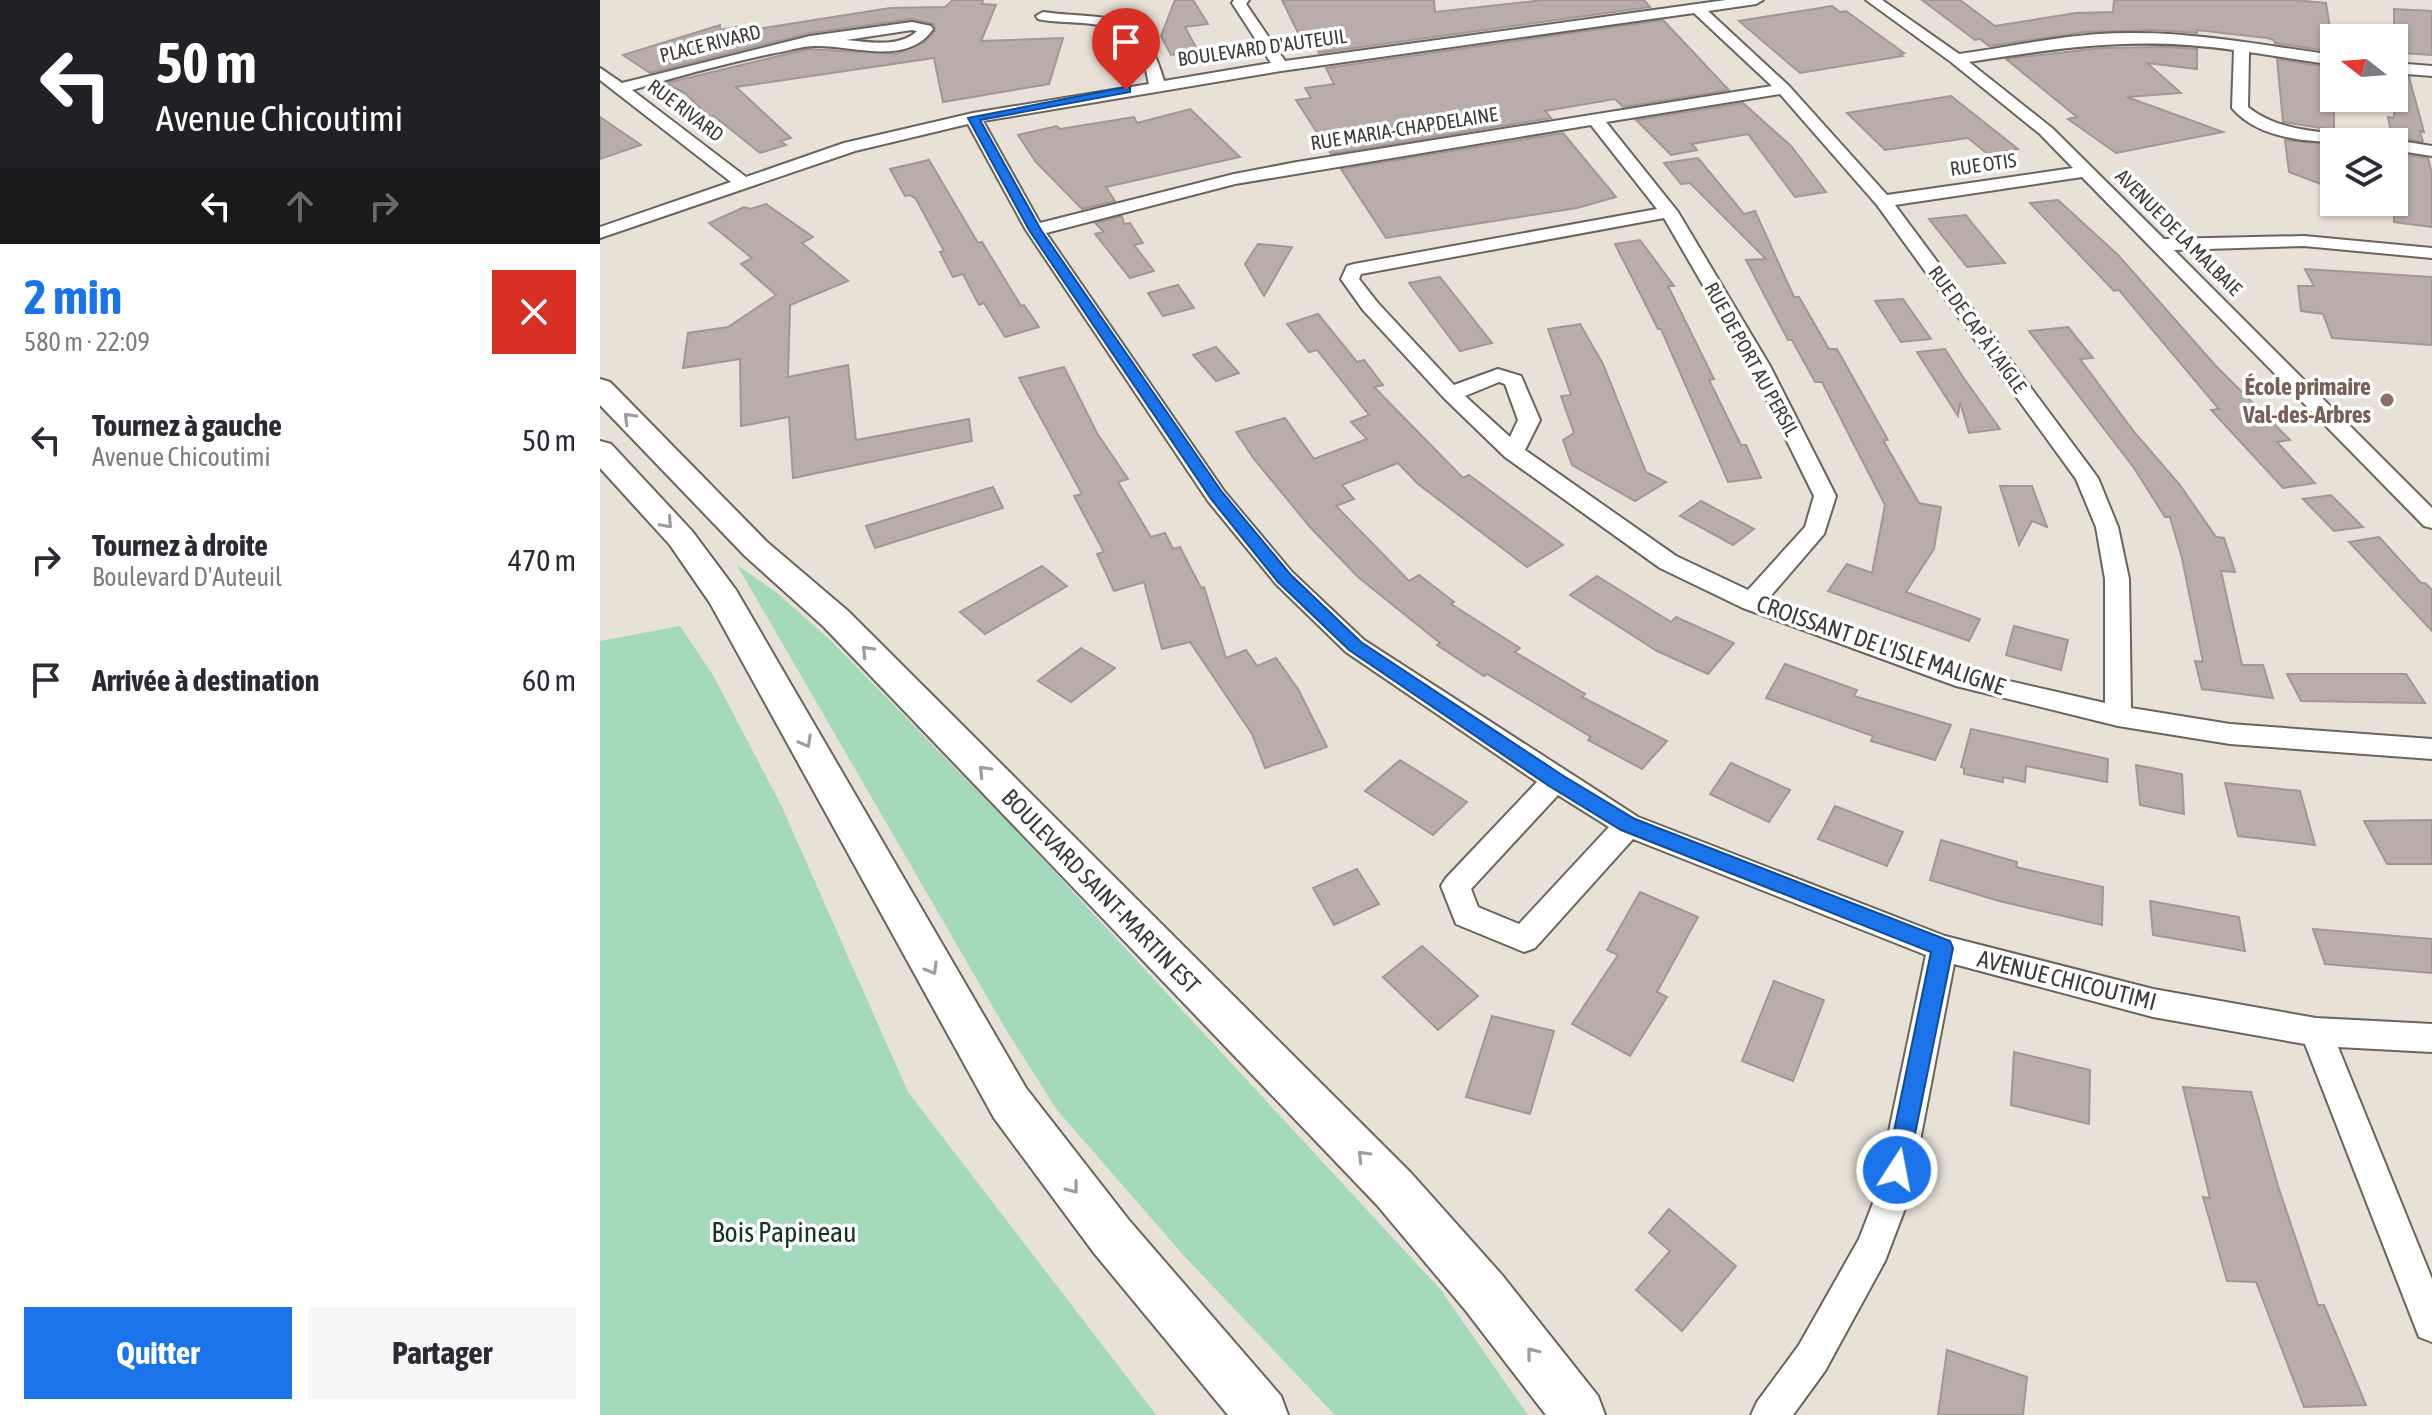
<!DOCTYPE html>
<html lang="fr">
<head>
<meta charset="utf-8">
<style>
  body { margin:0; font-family:"Asap Condensed",sans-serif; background:#f7f7f7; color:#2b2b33; height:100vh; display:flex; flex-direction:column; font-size:30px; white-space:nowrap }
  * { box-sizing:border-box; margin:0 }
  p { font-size:26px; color:#7c7c81 }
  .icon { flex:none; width:44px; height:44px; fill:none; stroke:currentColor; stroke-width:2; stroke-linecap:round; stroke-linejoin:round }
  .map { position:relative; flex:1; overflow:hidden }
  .panel { display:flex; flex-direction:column; background:#fff; width:600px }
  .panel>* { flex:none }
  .hud { background:#202124; color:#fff; overflow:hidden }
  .needle { width:52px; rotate:287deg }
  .controls { position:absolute; left:1720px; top:24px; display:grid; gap:16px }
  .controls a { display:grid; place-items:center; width:88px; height:88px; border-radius:0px; background:#fff; box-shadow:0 2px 6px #0004; font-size:40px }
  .pin { position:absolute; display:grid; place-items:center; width:68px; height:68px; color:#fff; margin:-82px -34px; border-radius:50% 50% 50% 0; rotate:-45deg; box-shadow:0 0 8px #0007 }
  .pin .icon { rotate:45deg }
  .me { position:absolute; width:88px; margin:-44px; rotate:11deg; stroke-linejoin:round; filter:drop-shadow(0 0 6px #0008) }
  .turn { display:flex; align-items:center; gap:28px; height:168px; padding:0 24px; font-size:36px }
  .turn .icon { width:104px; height:104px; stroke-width:2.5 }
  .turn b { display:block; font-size:56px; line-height:68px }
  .lanes { display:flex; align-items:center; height:76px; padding:0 24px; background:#0003; justify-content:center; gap:40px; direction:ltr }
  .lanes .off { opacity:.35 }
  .round { display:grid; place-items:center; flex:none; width:84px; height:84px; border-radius:0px; background:#f7f7f7 }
  .summary { display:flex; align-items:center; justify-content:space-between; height:136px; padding:0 24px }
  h1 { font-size:48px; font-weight:700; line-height:60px; color:#1a73e8 }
  .cta { display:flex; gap:16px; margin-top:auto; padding:16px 24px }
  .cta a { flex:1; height:92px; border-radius:0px; background:#1a73e8; color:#fff; font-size:32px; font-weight:700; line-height:92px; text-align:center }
  .cta a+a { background:#f7f7f7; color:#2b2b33 }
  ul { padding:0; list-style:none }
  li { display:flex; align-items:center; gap:24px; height:120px; padding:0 24px }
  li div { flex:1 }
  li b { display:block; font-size:30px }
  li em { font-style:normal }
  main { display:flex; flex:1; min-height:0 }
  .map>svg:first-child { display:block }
</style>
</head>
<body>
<main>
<section class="panel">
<div class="hud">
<div class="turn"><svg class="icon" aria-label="left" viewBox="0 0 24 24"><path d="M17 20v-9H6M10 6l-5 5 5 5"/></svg><div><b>50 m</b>Avenue Chicoutimi</div></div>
<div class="lanes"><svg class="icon" aria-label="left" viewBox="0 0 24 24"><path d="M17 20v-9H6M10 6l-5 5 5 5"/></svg><svg class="icon off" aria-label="ahead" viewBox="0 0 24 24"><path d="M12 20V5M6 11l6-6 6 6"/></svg><svg class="icon off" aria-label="right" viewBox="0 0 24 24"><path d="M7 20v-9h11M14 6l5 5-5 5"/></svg></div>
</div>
<div class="summary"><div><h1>2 min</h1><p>580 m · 22:09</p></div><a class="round" style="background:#d93025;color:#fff"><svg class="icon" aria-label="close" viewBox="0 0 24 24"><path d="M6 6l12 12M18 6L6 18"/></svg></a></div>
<ul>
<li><svg class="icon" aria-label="left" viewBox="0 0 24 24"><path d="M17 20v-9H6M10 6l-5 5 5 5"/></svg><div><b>Tournez à gauche</b><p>Avenue Chicoutimi</p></div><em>50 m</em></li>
<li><svg class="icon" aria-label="right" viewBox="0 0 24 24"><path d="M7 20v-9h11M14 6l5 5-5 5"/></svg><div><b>Tournez à droite</b><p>Boulevard D'Auteuil</p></div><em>470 m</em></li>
<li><svg class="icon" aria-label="arrive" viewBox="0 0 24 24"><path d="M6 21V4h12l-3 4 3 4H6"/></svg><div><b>Arrivée à destination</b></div><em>60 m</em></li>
</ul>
<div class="cta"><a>Quitter</a><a>Partager</a></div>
</section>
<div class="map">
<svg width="1832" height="1415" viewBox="0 0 1832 1415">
  <rect width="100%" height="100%" fill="#e7e1d7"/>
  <g fill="#a5d9bb">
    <path d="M137,565L177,593L229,639L412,826L840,1289L928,1415H735L586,1258L457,1110L405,1028Z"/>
    <path d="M80,626L113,675L181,805L308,1092L556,1415H0V641Z"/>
  </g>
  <g fill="#b9adaa" stroke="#a29794" stroke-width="2">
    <path d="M353,0H383L382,4L396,5L381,41L463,38L449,84L343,102L334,58L136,87L191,138L180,141L186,145L160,153L114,116L109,117L86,94L66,83L208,49L296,54L325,42L335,31L334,24L312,19L210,33L50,73L23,55L120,25V30L137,27L139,32L290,8L345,7Z"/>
    <path d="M575,0H593L608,24L585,27L598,51L571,55L561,36Z"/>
    <path d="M682,0H834L835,12L944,0H1044L1050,7L719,53L710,36L700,37Z"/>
    <path d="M1322,0H1360L1395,26L1476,13L1513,12L1514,0H1694L1726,3L1734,52L1675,43L1674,40L1667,38L1597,30V33L1554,30L1485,32L1389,46L1380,39L1375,40Z"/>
    <path d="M1232,6L1240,12L1246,11L1304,53L1300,54L1303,56L1200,73L1139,21Z"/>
    <path d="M1794,9L1832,11V55L1803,53L1805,61L1794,60V50L1797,49L1794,44Z"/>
    <path d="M1063,20L1129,90L1023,107L1015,99L945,111L951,118L731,154L696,100L711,98L705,88L734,84L726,68Z"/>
    <path d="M1564,47L1597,49V69L1547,63L1581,93L1527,97L1623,132L1516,153L1468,119L1477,117L1406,59L1501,48Z"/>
    <path d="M1677,59L1734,68V130L1683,122Z"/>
    <path d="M1794,76L1809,77L1824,132L1820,131L1823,142L1792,137L1788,117L1794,118Z"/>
    <path d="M1351,96L1418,149L1389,155L1368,138L1285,150L1247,113Z"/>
    <path d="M1143,103L1191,146L1226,192L1195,197L1148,134L1092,144L1097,150L1071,155L1036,120Z"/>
    <path d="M590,109L640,157L506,187L515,201L482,209L436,162L418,135L457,126L460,129L534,117L537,123Z"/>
    <path d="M0,117L41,145L0,159Z"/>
    <path d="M963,133L1016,197L977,208L786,238L741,169Z"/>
    <path d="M1685,140L1734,145V189L1689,172Z"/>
    <path d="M1794,153L1828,158L1832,174V227L1794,222Z"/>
    <path d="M1098,158L1144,214L1155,211L1194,297H1199L1229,349H1237L1288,440H1283L1319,503L1341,507L1334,549L1306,592L1380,619L1369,641L1228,591L1247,564L1272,573L1285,505L1222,382H1215L1192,340H1188L1146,260L1166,259L1090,183L1081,184L1064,163Z"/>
    <path d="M329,160L378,243L382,242L421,306L424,305L439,327L405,337L384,303L379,305L363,274L353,277L340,252L344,251L316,199L310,195L305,196L290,169Z"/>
    <path d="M1458,200L1518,255L1615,365L1690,440L1677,442L1715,483L1683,488L1611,410L1619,409L1519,290L1514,291L1430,203Z"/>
    <path d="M166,204L213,237L202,243L248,281L190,305L188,377L248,365L256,440L369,419L372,441L193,478L189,417L141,426L140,359L83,368L88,333L128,327L176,295L141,264L152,258L109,223L144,207L151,209Z"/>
    <path d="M1366,215L1376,228L1405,263L1367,267L1329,219Z"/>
    <path d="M522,216L524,224L530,223L543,243L534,245L554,271L530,278L495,234L504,232L495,223Z"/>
    <path d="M1040,240L1074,286H1068L1114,379L1109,380L1141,445H1146L1161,478L1128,482L1061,329H1058L1015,244Z"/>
    <path d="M658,244L692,247L664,296L645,264Z"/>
    <path d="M1705,269L1832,277V345L1732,338L1723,314L1701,311L1698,286H1714Z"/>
    <path d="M839,277H840L892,343L860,351L809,283Z"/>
    <path d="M578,285L594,308L563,316L548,293Z"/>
    <path d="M1303,299L1331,339L1301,342L1275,301Z"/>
    <path d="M718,314L757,362L764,360L783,385L774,387L863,478L869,475L963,545L927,567L818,484L798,463L742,485L754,499L736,506L809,581L819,575L854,602L851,604L920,648L915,652L985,694L982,697L1067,741L1042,769L988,740L991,737L887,674L884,676L837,645L840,643L758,577L710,527L654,459L636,432L685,418L714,459L767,439L751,422L769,415L717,350L709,352L687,324Z"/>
    <path d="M980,324L1003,364L1046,472L1066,482L1035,501L972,465L963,440L974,433L961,396L971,395L948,329Z"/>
    <path d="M1468,327L1493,358L1480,359L1535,433L1580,485L1616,537L1624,538L1635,572L1621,571L1642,665H1663L1673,698L1602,689L1595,661L1603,662L1582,558L1570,517H1565L1534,468L1429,331Z"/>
    <path d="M616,347L639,373L616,381L593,355Z"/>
    <path d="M1345,349L1363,377L1400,429L1369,433L1360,402L1358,416L1317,352Z"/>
    <path d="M464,367L497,433L528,479L518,482L551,537L565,533L573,549L580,547L601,588L604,587L626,658L646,650L657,666L676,658L698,689L727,747L665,768L652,734L590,642L562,649L544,582L514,591L497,554L504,552L474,496L482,494L419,378Z"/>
    <path d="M1400,486H1432L1447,527L1432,521L1419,545Z"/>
    <path d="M393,487L403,508L275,548L266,526Z"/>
    <path d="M1731,495L1763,527L1734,531L1703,499Z"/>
    <path d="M1101,501L1154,529L1133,545L1080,516Z"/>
    <path d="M1779,537L1821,583H1825L1832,590V631L1749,542Z"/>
    <path d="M442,566L467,586L385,634L360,612Z"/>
    <path d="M997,576L1071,622L1076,617L1134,643L1108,674L1057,651L970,595Z"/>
    <path d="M1414,626L1468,640L1461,670L1406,655Z"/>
    <path d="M481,648L515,668L471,702L438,681Z"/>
    <path d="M1185,664L1257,690L1254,696L1351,725L1335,760L1271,741L1273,736L1166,698Z"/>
    <path d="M1687,674H1806L1825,703L1701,701Z"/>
    <path d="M1371,729L1508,759L1507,782L1426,766L1425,782L1403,777V782L1364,774V768L1361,767Z"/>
    <path d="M800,760L867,802L833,835L765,791Z"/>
    <path d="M1131,763L1190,790L1169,822L1110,794Z"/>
    <path d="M1536,765L1582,774L1584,814L1540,805Z"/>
    <path d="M1625,783L1700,791L1715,845L1638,836Z"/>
    <path d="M1235,806L1303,832L1287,866L1218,839Z"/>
    <path d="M1832,820V864H1787L1764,821Z"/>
    <path d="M1341,840L1417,862L1416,867L1503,887L1502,925L1399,901L1330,880Z"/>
    <path d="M757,869L779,904L734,925L713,888Z"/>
    <path d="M1040,892L1098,917L1057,992L1067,997L1030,1056L972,1024L1018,955L1007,950Z"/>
    <path d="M1550,901L1639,917L1645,951L1553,935Z"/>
    <path d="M1713,929L1832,939V973L1725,964Z"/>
    <path d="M822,946L878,996L838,1030L783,977Z"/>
    <path d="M1174,981L1224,1000L1193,1081L1142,1061Z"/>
    <path d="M892,1016L954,1031L930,1114L866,1097Z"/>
    <path d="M1414,1052L1490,1070L1489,1124L1411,1105Z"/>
    <path d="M1583,1087L1651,1092L1678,1186L1718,1305H1724L1766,1405L1704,1407L1656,1282L1627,1281L1603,1197L1610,1198Z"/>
    <path d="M1069,1209L1136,1266L1082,1331L1036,1290L1070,1251L1049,1233Z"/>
    <path d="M1347,1350L1427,1377L1423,1415H1338Z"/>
  </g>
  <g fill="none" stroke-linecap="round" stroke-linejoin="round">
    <g stroke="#6a645c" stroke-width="4">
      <g id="street">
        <path d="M634,0H649L646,4L685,61L1126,0H1163L1156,4L1108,11L1189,86L1287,195L1473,168L1440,134L1351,62L1266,0H1282L1359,54C1415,46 1471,33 1528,33C1597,32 1666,46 1734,55V65L1649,52L1648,107C1681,134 1730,132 1771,137L1779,142C1734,142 1665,147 1632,108L1634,50C1535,36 1466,47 1369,62L1452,128L1564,239L1704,236L1832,248V258L1704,246L1574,250L1832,508V528L1824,526L1482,177L1295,205L1498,478L1518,527L1529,579L1531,708L1630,724L1832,739V759L1630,744L1518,726L1356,686L1143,608L1060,568L905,457L844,398L763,310L741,279L747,266L754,264L1057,209L991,125L635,184L446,233L624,491L692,572L764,640L1038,817L1345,936L1553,989L1716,1018L1832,1024V1052L1738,1047L1832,1279V1342L1819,1337L1705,1044L1553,1017L1354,964L1309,1198L1285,1261L1225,1371L1193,1415H1151L1157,1402L1199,1345L1259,1239L1275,1198L1326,955L1033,839L935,948L924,952L856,924L841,886L846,878L937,782L746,652L676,584L608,501L426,230L368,124L255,151L0,238V227L131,182L0,80V68L22,83L210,36L312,22L331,26L333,29C308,66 255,46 218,46C204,45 189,51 175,53C127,63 79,76 32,90L146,177L244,143L373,113L549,84C546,72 545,57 538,47C519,16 469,26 438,19L436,16L443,12C508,21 543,5 564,81L671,63L632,3ZM1094,13L1172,86L697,162L634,174L440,223L383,121L681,71ZM312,30L317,31C300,48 268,42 246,40ZM1180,94L1277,205L1476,479L1496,527L1505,579V703L1370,672L1168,599L1224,534L1236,496L1170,366L1078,212L1006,122ZM1064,218L1150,366L1214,496L1205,527L1148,590L1076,556L925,450L940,420L921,376L898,369L854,385L777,302L759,279L761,274ZM899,382L905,384L918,420L910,437L865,396ZM958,795L1009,827L919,924L878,907L871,889Z"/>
        <path d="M1794,63L1832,66V76L1794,73Z"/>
        <path d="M1794,140L1832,146V156L1794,150V142H1788Z"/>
      </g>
    </g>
    <g stroke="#6a645c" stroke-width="4">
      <g id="secondary">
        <path d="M0,379L10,382L167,542L248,611L811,1173L902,1275L998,1396L1005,1415H946L866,1311L777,1205L224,627L145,556L0,405Z"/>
        <path d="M0,441L11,444L92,531L136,590L426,1088L528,1219L681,1396L688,1415H628L494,1253L394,1118L110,603L70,545L0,468Z"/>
      </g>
    </g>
    <use href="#street" fill="#fff" fill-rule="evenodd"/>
    <use href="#secondary" fill="#fff" fill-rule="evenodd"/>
  </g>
  <defs><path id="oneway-chevron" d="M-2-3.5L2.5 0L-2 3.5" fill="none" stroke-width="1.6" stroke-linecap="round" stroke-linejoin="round" transform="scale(2)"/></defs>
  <g stroke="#9e9d9b">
    <use href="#oneway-chevron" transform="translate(29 418) rotate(-134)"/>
    <use href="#oneway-chevron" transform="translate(67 523) rotate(48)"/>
    <use href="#oneway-chevron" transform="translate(267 651) rotate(-134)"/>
    <use href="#oneway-chevron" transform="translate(206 742) rotate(61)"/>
    <use href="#oneway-chevron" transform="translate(384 771) rotate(-134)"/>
    <use href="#oneway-chevron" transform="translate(332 969) rotate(60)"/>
    <use href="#oneway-chevron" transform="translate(763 1156) rotate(-134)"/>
    <use href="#oneway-chevron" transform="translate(473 1188) rotate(52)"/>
    <use href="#oneway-chevron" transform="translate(932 1353) rotate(-129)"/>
  </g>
  <path fill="#1a73e8" stroke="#114b97" stroke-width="2" d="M526,87H530V92L380,120L441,230L622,492L690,574L761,642L962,775L1035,819L1350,941L1353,948L1306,1178L1297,1181L1289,1178L1286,1170L1331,952L1021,830L949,786L749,650L678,582L611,499L429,230L368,118Z"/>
  <circle fill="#8d6e63" stroke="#fff" stroke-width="3" cx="1787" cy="400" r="8"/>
  <g text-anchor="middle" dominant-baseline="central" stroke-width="7" stroke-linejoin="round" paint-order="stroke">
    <g font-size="20" fill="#3d3b37" stroke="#fff">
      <text transform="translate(110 43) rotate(-14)">PLACE RIVARD</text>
      <text transform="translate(662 47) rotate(-8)">BOULEVARD D'AUTEUIL</text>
      <text transform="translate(86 110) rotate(37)">RUE RIVARD</text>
      <text transform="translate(804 128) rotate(-9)">RUE MARIA-CHAPDELAINE</text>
      <text transform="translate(1383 164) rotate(-8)">RUE OTIS</text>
      <text transform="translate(1579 232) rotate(45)">AVENUE DE LA MALBAIE</text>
      <text transform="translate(1378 329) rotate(54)">RUE DE CAP À L'AIGLE</text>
      <text transform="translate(1152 359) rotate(61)">RUE DE PORT AU PERSIL</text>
    </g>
    <g font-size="24" font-weight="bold" fill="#785e54" stroke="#fff" text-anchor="end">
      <text x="1771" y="386">École primaire<tspan x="1771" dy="28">Val-des-Arbres</tspan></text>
    </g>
    <g font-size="24" fill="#3d3b37" stroke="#fff">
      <text transform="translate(1281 645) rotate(19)">CROISSANT DE L'ISLE MALIGNE</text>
      <text transform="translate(501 891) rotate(46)">BOULEVARD SAINT-MARTIN EST</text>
      <text transform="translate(1467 980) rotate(14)">AVENUE CHICOUTIMI</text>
    </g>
    <g font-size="28" fill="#123624" stroke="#fff">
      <text x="184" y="1232">Bois Papineau</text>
    </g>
  </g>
</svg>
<div class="controls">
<a><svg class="needle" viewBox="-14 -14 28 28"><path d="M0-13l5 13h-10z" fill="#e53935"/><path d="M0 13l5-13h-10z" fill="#7c7c81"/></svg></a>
<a><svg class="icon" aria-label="layers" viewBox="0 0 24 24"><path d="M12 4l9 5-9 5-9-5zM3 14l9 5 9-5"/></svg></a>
</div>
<div class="pin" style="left:526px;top:90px;background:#d93025"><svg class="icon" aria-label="arrive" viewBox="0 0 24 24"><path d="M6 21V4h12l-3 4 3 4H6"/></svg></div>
<svg class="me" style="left:1297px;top:1170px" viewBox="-20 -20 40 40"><circle r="17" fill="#1a73e8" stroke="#fff" stroke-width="3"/><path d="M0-11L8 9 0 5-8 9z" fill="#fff"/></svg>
</div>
</main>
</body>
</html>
